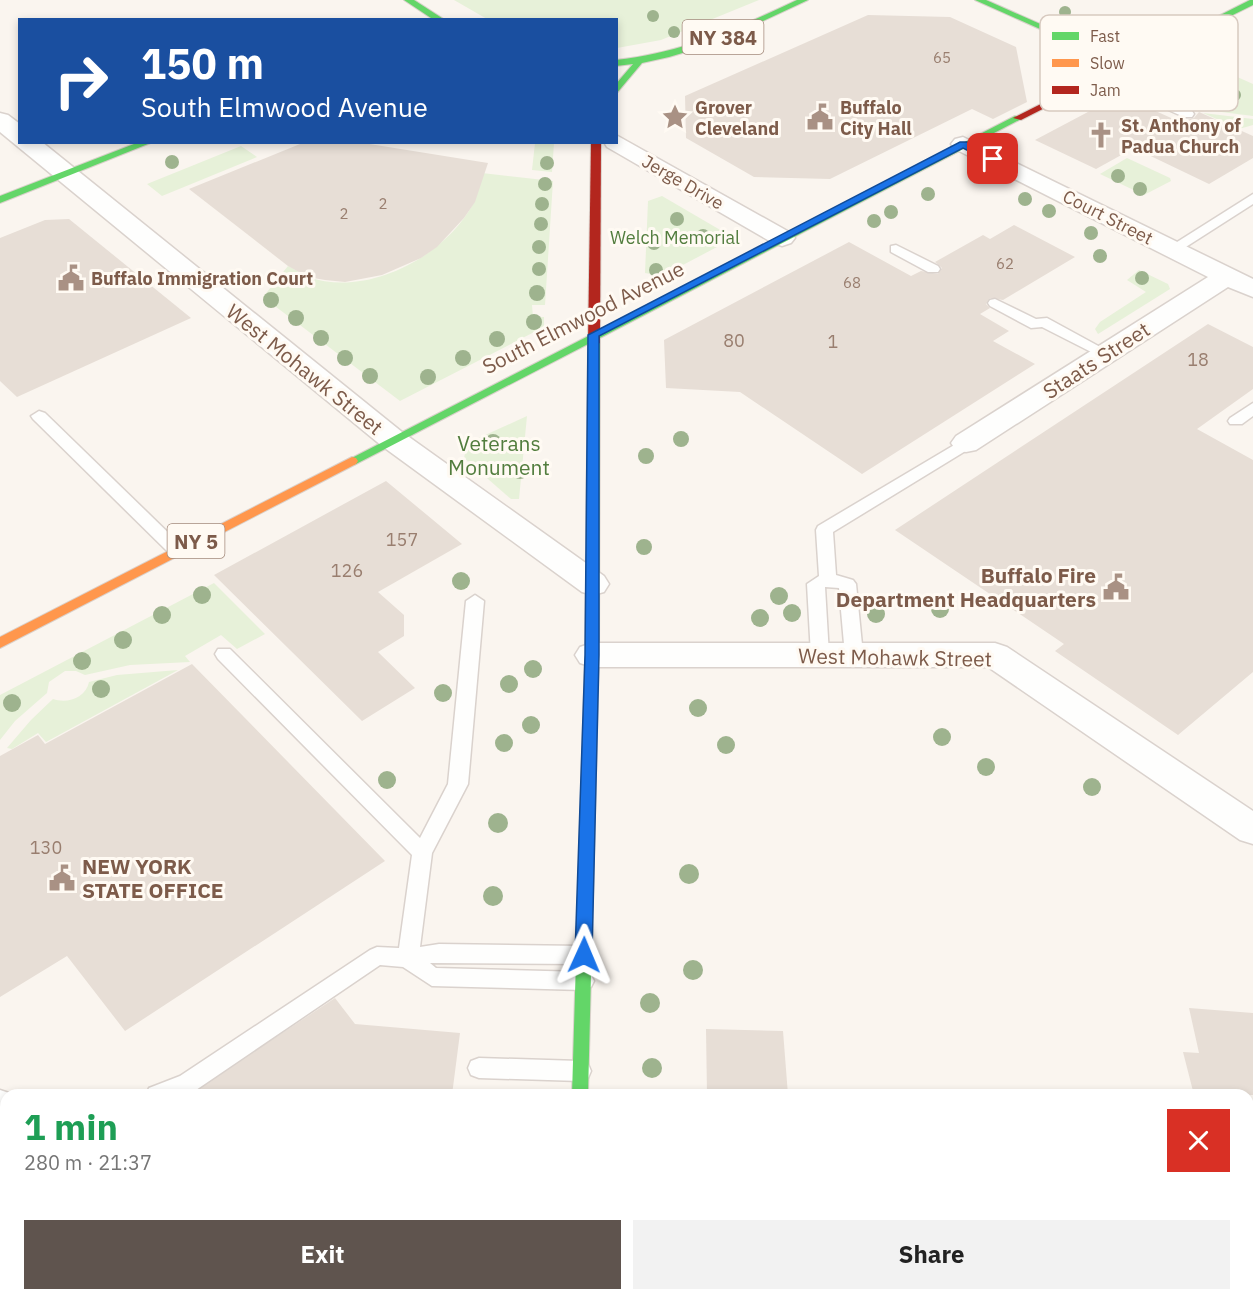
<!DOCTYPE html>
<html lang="en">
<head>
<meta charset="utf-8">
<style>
  body { margin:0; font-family:"IBM Plex Sans",sans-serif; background:#f2f2f2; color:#222; height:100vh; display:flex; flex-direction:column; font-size:22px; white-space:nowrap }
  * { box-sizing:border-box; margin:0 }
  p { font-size:20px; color:#767676 }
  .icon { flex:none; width:33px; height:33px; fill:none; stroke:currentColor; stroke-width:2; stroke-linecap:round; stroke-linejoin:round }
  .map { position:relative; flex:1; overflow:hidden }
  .panel { position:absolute; left:0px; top:1089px; width:1254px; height:212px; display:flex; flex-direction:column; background:#fff; border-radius:18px 18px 0 0; box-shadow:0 3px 9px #0003 }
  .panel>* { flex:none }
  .hud { position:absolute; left:18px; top:18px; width:600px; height:126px; border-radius:0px; box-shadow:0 3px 9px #0003; background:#1a4fa0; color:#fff; overflow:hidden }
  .pin { position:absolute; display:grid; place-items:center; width:51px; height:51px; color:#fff; margin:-26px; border-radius:12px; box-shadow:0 3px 9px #0006 }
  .me { position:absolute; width:66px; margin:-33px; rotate:1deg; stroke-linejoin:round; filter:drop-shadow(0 0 4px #0008) }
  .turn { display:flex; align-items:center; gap:21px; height:126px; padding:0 24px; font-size:27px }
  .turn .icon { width:78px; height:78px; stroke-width:2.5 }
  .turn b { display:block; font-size:42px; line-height:51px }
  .round { display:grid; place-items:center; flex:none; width:63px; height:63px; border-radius:0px; background:#f2f2f2 }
  .headline { display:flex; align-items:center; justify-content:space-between; height:102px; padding:0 24px }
  h1 { font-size:36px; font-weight:800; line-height:45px; color:#1e9e55 }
  .action { display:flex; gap:12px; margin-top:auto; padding:12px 24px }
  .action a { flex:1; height:69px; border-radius:0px; background:#5f544e; color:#fff; font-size:24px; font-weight:800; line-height:69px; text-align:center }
  .action a+a { background:#f2f2f2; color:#222 }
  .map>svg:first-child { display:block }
</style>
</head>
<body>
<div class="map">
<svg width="1253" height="1300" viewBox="0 0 1253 1300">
  <rect width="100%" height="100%" fill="#faf5ef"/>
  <g fill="#e7f1d9">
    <path d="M454,0H759L661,40L617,48L616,20L487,19Z"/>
    <path d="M1197,59L1253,84V116L1190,108L1187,105L1198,99L1186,93L1171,99L1143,86Z"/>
    <path d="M1203,113L1253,119V125L1239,129Z"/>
    <path d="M535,143H554L552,172L532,170Z"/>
    <path d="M241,146L257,157L162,196L147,184Z"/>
    <path d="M1127,158L1170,178L1171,181L1144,195L1100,174Z"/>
    <path d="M482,173L553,181L545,305H532L533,317H544V327L400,401L263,297L288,266C295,269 301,274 308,277C368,298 445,256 473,204C478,195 480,183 482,173Z"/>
    <path d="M662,196L734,238L662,276L645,273L648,201Z"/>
    <path d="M1139,270L1168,284L1170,289L1098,334L1095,329L1100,322L1146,292L1127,280Z"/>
    <path d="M527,416L519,499H511L464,458L466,449L472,441Z"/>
    <path d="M214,583L265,634L237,649L221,635L185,656L190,662L130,665L85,675L76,671H65L49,682L47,693L15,721L0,740V695Z"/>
    <path d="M178,670L46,742L38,733L12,749L7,748L31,720L53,699C67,704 86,698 89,682L117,675Z"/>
  </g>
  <g fill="#e7ded6">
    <path d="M868,15L950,17L1016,47L1027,102L993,119L972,109L830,179L754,177L686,138L685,96Z"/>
    <path d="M1120,95L1180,122L1194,118L1199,112L1253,136V158L1209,184L1134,148L1096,169L1035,140Z"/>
    <path d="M305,142H357L488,163L475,202L464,218L437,247L421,258L382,275L345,282L325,280L308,277L288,266L189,189Z"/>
    <path d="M69,219L191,318L17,397L0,381V238L45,220Z"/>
    <path d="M1014,225L1075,257L1003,300L990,298L986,304L990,308L980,314L1009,331L993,341L1035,364L862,474L740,392L666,388L664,340L849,242L911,276L921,271L938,274L942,268L935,262L983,235L990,239Z"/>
    <path d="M1208,324L1253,347V389L1197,429L1253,460V672L1178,735L1055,651L1064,644L895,530Z"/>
    <path d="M386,481L462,544L378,592L404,615V636L378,652L415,688L362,721L214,575Z"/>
    <path d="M192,664L385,861L125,1031L67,956L0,997V756L38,735L45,744Z"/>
    <path d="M335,998L355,1024L460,1033L452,1095H189Z"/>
    <path d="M1189,1008L1253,1013V1095H1194L1183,1052L1199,1053Z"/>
    <path d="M706,1029L783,1031L788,1095H707Z"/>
  </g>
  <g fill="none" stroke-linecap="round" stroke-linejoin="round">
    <g stroke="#dad2cd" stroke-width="3">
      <g id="lane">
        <path d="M1105,73L1192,111L1194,114L1192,117H1184L1101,80V74Z"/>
        <path d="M1253,194V204L1178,252H1168L1166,249Z"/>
        <path d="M896,245L938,266L940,269L938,272H928L891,252V246Z"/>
        <path d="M995,299L1036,319L1047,318L1113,354L1106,358L1101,357L1042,327L1031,328L990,306L988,303L990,300Z"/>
        <path d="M1253,403V416L1242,424H1230L1228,421L1230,418Z"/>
        <path d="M39,411L45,413L183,547L185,551L183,555H171L33,419L31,416Z"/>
        <path d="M966,438L974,443L972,447L833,532L836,575L853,580L856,584L863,655L860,660H848L845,655L839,588L825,587L829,655L826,660H814L811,655L807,584L819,576L816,530L818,526Z"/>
        <path d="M475,595L484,601L468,784L432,853L420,947L439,944L583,946L590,949L594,955L590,961L583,964L430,963L436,968L583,972L591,975L594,981L591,987L583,990L432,986L403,967L380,965L196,1090L183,1095H146L149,1088L180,1076L370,950L377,947L399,948L412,855L218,659L215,654L218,649H230L420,838L448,784L466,601Z"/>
        <path d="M479,1058L580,1061L588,1064L591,1071L588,1078L580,1081L479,1078L471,1075L468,1068L471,1061Z"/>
        <path d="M0,1090L15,1095H6V1110H0Z"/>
        <rect x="1248" y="1128" width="5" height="22"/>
        <path d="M963,1294H987L988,1300H964Z"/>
      </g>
    </g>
    <g stroke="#dad2cd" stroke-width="3">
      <g id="street">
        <path d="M0,113L8,115L20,124V142H42L402,432L604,576L609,584L604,592L593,595L582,592L382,446L0,132Z"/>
        <path d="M616,135L791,233L795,238L791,243L782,246L773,243L607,147L604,142H616Z"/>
        <path d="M963,137L1253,279V297L1228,287L976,450L966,452L956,450L951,443L956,436L1208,277L955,149L951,144L955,139Z"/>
        <path d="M592,643H995L1007,647L1253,811V844L1240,840L988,667H592L580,663L575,655L580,647Z"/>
      </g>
    </g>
    <g stroke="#dad1cb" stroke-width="2">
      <g id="fast">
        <path d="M404,0H414L445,20H434Z"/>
        <path d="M797,0H808L716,43L669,57L642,63L616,94V84L633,64L616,66V60C682,53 738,28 797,0Z"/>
        <path d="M975,0H986L1133,65L1125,67Z"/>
        <path d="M1250,0H1253V5L1170,46L1163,44Z"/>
        <path d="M1015,116L1023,118L596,340L600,343L599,655L588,1095H572L585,655L588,344L356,464L352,465L346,461Z"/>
        <path d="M139,142H153L0,203V196Z"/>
        <rect x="566" y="1294" width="18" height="6"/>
      </g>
    </g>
    <g stroke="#dad1cb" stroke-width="2">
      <path id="slow" d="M352,457L356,458L358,461L356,464L0,648V637Z"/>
    </g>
    <g stroke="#dad1cb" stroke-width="2">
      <g id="jam">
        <path d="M1164,42L1171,44L1021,120L1013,118Z"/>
        <path d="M591,142H601L600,343L594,346L588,343Z"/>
      </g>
    </g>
    <use href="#lane" fill="#fefefd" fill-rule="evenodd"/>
    <use href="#street" fill="#fefefd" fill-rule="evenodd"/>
    <use href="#fast" fill="#63d668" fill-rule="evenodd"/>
    <use href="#slow" fill="#ff974d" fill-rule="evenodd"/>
    <use href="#jam" fill="#b3261e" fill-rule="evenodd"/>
  </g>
  <g fill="#9eb38e">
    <circle cx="1065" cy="12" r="6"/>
    <circle cx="653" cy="16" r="6"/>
    <circle cx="674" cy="32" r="6"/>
    <circle cx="1235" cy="95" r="6"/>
    <circle cx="172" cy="162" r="7"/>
    <circle cx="547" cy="163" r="7"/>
    <circle cx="1118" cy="176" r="7"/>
    <circle cx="545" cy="184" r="7"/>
    <circle cx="1140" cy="189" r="7"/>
    <circle cx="928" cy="194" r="7"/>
    <circle cx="1025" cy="199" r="7"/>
    <circle cx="542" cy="204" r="7"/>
    <circle cx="1049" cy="211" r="7"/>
    <circle cx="891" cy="212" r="7"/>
    <circle cx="677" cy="219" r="7"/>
    <circle cx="874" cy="221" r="7"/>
    <circle cx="541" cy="224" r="7"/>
    <circle cx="1091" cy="233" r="7"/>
    <circle cx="703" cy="236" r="7"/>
    <circle cx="654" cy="243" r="7"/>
    <circle cx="539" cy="247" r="7"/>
    <circle cx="1100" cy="256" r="7"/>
    <circle cx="539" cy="269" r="7"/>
    <circle cx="656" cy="270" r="7"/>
    <circle cx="1142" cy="278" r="7"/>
    <circle cx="537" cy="293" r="8"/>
    <circle cx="271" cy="300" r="8"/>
    <circle cx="296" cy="318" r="8"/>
    <circle cx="534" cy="322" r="8"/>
    <circle cx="321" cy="338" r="8"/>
    <circle cx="497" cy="339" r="8"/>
    <circle cx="345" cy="358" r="8"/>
    <circle cx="463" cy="358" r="8"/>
    <circle cx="370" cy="376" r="8"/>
    <circle cx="428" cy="377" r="8"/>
    <circle cx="681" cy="439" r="8"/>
    <circle cx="493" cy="442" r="8"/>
    <circle cx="646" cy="456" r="8"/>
    <circle cx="520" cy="471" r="8"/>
    <circle cx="644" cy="547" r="8"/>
    <circle cx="461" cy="581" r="9"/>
    <circle cx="202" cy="595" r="9"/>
    <circle cx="779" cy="596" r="9"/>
    <circle cx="940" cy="609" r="9"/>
    <circle cx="792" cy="613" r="9"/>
    <circle cx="876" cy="614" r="9"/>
    <circle cx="162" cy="615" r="9"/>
    <circle cx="760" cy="618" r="9"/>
    <circle cx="123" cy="640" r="9"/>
    <circle cx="82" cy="661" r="9"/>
    <circle cx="533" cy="669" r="9"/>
    <circle cx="509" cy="684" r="9"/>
    <circle cx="101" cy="689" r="9"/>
    <circle cx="443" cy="693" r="9"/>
    <circle cx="12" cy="703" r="9"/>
    <circle cx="698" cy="708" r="9"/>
    <circle cx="531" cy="725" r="9"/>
    <circle cx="942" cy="737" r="9"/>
    <circle cx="504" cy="743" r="9"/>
    <circle cx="726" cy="745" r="9"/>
    <circle cx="986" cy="767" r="9"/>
    <circle cx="387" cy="780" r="9"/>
    <circle cx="1092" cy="787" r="9"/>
    <circle cx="498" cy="823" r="10"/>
    <circle cx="689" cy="874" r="10"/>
    <circle cx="493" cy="896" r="10"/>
    <circle cx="693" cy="970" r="10"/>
    <circle cx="650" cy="1003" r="10"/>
    <circle cx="652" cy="1068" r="10"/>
  </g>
  <path fill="#1a73e8" stroke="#114b97" stroke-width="1.5" d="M960,142H967L998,159L990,162L963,148L599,336V655L592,955L589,960H578L575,955L585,655L588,335Z"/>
  <defs>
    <g id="sight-bare" transform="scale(2.07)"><path d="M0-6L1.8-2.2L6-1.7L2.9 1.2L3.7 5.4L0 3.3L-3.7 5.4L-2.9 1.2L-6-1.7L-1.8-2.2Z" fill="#a99184" stroke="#fffaf3" stroke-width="2.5" paint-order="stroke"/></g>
    <g id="civic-bare" transform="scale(2.07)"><path d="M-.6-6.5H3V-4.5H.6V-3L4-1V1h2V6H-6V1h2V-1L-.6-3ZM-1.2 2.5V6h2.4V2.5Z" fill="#a99184" stroke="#fffaf3" stroke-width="2.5" paint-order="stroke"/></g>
    <g id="church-bare" transform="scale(2.07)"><path d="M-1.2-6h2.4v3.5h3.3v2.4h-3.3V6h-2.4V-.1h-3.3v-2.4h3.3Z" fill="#a99184" stroke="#fffaf3" stroke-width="2.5" paint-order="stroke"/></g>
  </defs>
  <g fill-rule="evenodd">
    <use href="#sight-bare" x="675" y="117"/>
    <use href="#civic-bare" x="820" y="117"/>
    <use href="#church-bare" x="1101" y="135"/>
    <use href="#civic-bare" x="71" y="278"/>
    <use href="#civic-bare" x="1116" y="587"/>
    <use href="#civic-bare" x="62" y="878"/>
  </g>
  <g text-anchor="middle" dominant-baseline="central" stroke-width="6" stroke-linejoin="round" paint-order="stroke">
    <g font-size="15" fill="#997e6f">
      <text x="942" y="57">65</text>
      <text x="383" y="203">2</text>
      <text x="344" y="213">2</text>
      <text x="1005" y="263">62</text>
      <text x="852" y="282">68</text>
    </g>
    <g font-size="18" font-weight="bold" fill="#7d5b4a" stroke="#fffaf3" text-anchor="start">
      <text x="695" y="107">Grover<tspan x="695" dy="21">Cleveland</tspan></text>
      <text x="840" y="107">Buffalo<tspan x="840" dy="21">City Hall</tspan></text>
      <text x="1121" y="125">St. Anthony of<tspan x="1121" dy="21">Padua Church</tspan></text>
      <text x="91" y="278">Buffalo Immigration Court</text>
    </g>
    <g font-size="18" fill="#7d5b4a" stroke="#fffaf3">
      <text transform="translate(683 182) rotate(30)">Jerge Drive</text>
      <text transform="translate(1108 217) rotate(27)">Court Street</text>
    </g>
    <g font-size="18" fill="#527d3e" stroke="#fffaf3">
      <text x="675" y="237">Welch Memorial</text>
    </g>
    <g font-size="18" fill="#997e6f">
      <text x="734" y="340">80</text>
      <text x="833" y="341">1</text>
      <text x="1198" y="359">18</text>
      <text x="402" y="539">157</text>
      <text x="347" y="570">126</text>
      <text x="46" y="847">130</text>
    </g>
    <g fill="#fffaf3" stroke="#a48b7d" stroke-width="1.5">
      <rect x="682.5" y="20" width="81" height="34" rx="4.5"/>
      <rect x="167.5" y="524" width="57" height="34" rx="4.5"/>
    </g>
    <g font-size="20" font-weight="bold" fill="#7d5b4a">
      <text x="723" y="37">NY 384</text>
      <text x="196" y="541">NY 5</text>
    </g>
    <g font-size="21" fill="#7d5b4a" stroke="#fffaf3">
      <text transform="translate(583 317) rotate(-27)">South Elmwood Avenue</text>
      <text transform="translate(1096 360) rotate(-33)">Staats Street</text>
      <text transform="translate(305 369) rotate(39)">West Mohawk Street</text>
      <text transform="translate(895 657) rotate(1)">West Mohawk Street</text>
    </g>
    <g font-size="21" fill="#527d3e" stroke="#fffaf3">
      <text x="499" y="443">Veterans<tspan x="499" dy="24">Monument</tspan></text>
    </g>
    <g font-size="21" font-weight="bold" fill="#7d5b4a" stroke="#fffaf3" text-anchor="end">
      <text x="1096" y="575">Buffalo Fire<tspan x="1096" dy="24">Department Headquarters</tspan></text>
      <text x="82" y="866" text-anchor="start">NEW YORK<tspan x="82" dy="24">STATE OFFICE</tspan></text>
    </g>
  </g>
  <rect x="1040" y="15" width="198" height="96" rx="9" fill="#fffaf3" stroke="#d8cac0" stroke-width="1.5"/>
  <rect x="1052" y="32" width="27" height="8" fill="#63d668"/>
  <rect x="1052" y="59" width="27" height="8" fill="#ff974d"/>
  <rect x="1052" y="86" width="27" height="8" fill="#b3261e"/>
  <g font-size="16" fill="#7d5b4a">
    <text x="1090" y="42">Fast</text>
    <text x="1090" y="69">Slow</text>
    <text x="1090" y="96">Jam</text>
  </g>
</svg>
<div class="pin" style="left:993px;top:159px;background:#d93025"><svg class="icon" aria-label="arrive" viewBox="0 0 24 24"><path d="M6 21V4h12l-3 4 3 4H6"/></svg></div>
<svg class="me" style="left:584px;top:955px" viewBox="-20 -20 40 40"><path d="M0-17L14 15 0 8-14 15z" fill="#1a73e8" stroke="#fff" stroke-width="4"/></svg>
<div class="hud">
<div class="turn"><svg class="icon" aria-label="right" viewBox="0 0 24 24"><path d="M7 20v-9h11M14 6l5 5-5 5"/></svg><div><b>150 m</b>South Elmwood Avenue</div></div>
</div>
<section class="panel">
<div class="headline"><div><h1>1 min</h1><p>280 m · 21:37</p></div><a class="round" style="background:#d93025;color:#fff"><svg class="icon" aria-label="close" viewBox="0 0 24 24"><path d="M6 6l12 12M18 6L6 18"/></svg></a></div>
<div class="action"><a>Exit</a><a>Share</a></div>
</section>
</div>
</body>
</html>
